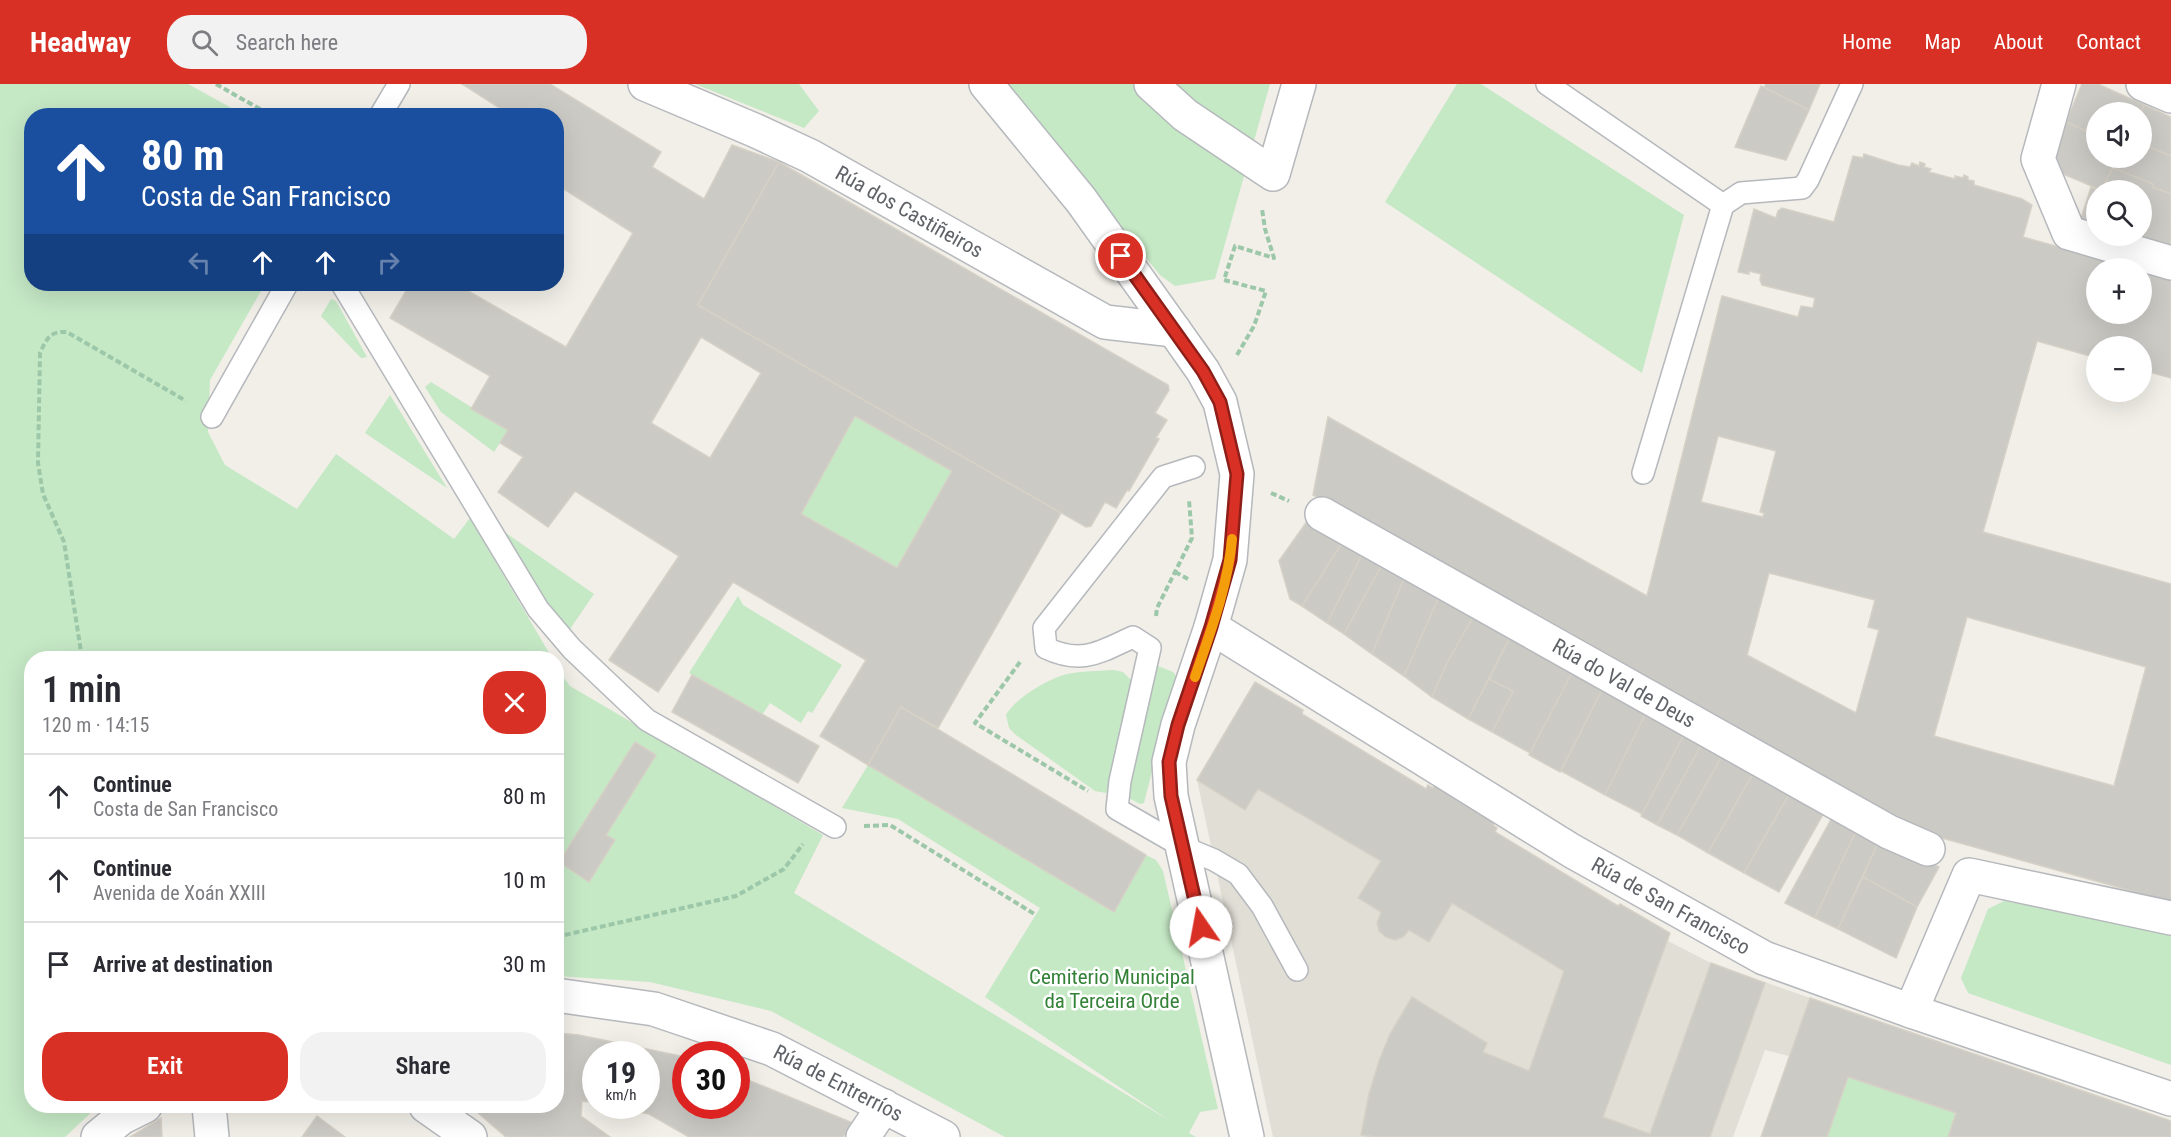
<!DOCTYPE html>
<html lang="en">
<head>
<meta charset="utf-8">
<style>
  body { margin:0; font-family:"Roboto Condensed",sans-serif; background:#f2f2f3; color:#2b2b33; height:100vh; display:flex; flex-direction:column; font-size:22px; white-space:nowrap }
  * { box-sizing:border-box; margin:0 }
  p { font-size:20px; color:#7c7c81 }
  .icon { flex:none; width:33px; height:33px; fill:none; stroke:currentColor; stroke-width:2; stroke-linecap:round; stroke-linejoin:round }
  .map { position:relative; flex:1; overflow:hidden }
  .details { position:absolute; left:24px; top:567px; width:540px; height:462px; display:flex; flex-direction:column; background:#fff; border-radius:24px; box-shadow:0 6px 24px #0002 }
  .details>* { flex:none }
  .guide { position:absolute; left:24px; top:24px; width:540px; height:183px; border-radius:24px; box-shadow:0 6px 24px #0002; background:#1a4fa0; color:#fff; overflow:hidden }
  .fabs { position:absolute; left:2086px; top:18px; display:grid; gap:12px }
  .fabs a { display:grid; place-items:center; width:66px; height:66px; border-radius:50%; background:#fff; box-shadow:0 6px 24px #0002; font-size:30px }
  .speed { position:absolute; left:582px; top:957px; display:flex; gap:12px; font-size:30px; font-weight:700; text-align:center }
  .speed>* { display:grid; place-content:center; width:78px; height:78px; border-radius:50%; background:#fff; box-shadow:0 6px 24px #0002; line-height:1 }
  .speed small { font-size:15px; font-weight:400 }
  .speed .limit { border:9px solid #d22; background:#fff; color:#111 }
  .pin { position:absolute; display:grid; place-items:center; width:51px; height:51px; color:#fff; margin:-26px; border:3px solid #fff; border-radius:50%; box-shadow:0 2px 6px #0007 }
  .me { position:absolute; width:66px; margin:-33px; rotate:348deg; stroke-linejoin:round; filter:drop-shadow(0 0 4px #0008) }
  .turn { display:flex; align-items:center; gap:21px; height:126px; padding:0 18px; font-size:27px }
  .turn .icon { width:78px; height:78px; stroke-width:2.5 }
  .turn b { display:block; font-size:42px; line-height:51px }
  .lanes { display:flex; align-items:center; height:57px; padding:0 18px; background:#0003; justify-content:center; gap:30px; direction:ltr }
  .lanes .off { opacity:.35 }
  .round { display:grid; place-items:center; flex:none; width:63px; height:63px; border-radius:24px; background:#f2f2f3 }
  .headline { display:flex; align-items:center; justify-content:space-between; height:102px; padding:0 18px }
  h1 { font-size:36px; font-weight:600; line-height:45px }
  .action { display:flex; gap:12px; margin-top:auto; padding:12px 18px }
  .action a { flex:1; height:69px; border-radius:24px; background:#d93025; color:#fff; font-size:24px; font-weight:600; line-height:69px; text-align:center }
  .action a+a { background:#f2f2f3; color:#2b2b33 }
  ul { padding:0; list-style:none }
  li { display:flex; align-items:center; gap:18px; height:84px; padding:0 18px; border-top:2px solid #e1e1e2 }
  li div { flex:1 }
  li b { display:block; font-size:22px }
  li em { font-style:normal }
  header { display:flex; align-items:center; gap:36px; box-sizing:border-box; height:84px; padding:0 30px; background:#d93025; color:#fff }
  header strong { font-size:28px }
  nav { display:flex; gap:33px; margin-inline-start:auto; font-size:21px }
  .search { width:420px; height:54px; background:#f2f2f3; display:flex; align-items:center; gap:15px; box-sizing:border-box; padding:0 21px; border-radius:24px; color:#7c7c81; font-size:22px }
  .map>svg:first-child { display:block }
</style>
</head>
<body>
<header>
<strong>Headway</strong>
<div class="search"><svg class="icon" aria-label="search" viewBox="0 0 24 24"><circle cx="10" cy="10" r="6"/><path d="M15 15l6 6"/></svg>Search here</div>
<nav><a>Home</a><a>Map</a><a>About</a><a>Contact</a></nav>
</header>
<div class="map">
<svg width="2171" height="1053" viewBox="0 0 2171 1053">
  <rect width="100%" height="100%" fill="#f1efe8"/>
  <path fill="#e1ded6" d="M1255,598L1303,626L1302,630L1425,705L1428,701L1497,735L1493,741L1497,744L1495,748L1617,822L1620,820L1670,849L1668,857L1711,879L1810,914L1789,972L1765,966L1733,1053H1273L1197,696Z"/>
  <g fill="#c5e8c5">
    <path d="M0,0H188L244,31L32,32V200H265L210,296L208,348L225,381L297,425L336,370L454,455L470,434L552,574H32V1022H98L65,1053H0Z"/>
    <path d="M695,0H799L819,27L804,44Z"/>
    <path d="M1004,0H1270L1215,195L1175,202L1160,191Z"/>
    <path d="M1457,0H1481L1684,131L1642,289L1385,118Z"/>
    <path d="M331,215L336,217L367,273L361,274L321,232Z"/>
    <path d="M431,298L508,346L494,368L441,328L425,303Z"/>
    <path d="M390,311L447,404L365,349Z"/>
    <path d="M855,332L952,387L897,484L801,430Z"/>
    <path d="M503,447L594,510L568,548L545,518Z"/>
    <path d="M738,512L743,521L842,581L812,629L808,627L801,639L770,619L762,631L689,589Z"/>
    <path d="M1158,582L1173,588L1176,592L1144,719L1140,720L1123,711L1154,584Z"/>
    <path d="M556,583L570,602L823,751L794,809L1170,1037L985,913L1040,824L898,735L842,724L868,681L1113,828L1146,771L1156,776L1163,787L1218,1025L1200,1028L1189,1049L1196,1053H1005L771,927L650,898L557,892Z"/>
    <path d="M1114,586L1123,588L1133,598L1109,704L1106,709L1095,707L1016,651L1009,644L1006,631C1015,614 1048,595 1067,590C1082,587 1098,587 1114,586Z"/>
    <path d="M2004,817L2171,847V981L1968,909L1961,894L1988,825Z"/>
    <path d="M1848,993L1956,1029L1948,1053H1827Z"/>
  </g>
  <g fill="#cccac5" stroke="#d6d1c6" stroke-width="1.5" fill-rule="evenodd">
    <path d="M462,0H550L661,68L652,83L704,115L732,61L779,78L698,221L1061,429L938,644L901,623L868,681L820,652L866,576L733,498L658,608L609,576L679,472L575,407L548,443L498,408L523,373L500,359L508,346L471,325L490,292L390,234L410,200H456L566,263L633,149L556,100V32H512ZM701,253L761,289L710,374L651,339ZM855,332L952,387L897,484L801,430Z"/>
    <path d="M1766,0H1820L1809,26L1764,4Z"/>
    <path d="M2082,0H2098L2144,21L2141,28H2097V52L2066,38Z"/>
    <path d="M1761,2L1809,26L1786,76L1735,63Z"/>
    <path d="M2144,21L2171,33V72L2142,60L2141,28Z"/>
    <path d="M2066,38L2097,52V74H2118L2101,106L2051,85L2047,80Z"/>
    <path d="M2142,60L2171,72V110L2152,103L2153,100L2113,84L2118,74H2142Z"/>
    <path d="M1864,70L1898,81L1910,83L1912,79L1919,82L1920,78L1925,80L1924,83L1931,85L1929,88L1955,95V92L1963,94L1964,91L1968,93V96L1974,97V101L2022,115L2032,121L2023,153L2135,184H2097V230H2142V186L2171,195V294L2142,286V262H2097V274L2037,257L1983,448L2171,500V818L1892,740L1313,411L1328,333L1647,512L1722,212L1798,233L1801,222L1813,224L1815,214L1762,201L1760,196L1761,190L1749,187V190L1738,188L1754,125L1776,134L1778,127L1782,124L1834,138L1853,72L1863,74ZM1718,352L1776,367L1760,428L1764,429L1763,433L1701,418ZM1769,489L1875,516L1868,543L1879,546L1856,629L1747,571ZM1967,533L2146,583L2114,702L1934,652Z"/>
    <path d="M779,78L1168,301L1169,306L1155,329L1167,336L1156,354L1159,355L1129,407L1127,406L1116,424L1105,418L1091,442L1086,443L698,221Z"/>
    <path d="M2113,84L2153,100L2152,103L2171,110V173L2101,152H2142V106H2101Z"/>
    <path d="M2091,103L2098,106L2097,150L2078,144Z"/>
    <path d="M1308,436L1344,456L1302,522L1290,515L1279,477Z"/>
    <path d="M1344,456L1364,467L1327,539L1302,522Z"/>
    <path d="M1364,467L1384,477L1344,550L1327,539Z"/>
    <path d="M1384,477L1406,490L1372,570L1344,550Z"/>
    <path d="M1406,490L1441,508L1404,592L1372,570Z"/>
    <path d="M1441,508L1476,528L1447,579L1432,613L1404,592Z"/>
    <path d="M1476,528L1512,549L1468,635L1432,613L1447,579Z"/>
    <path d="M1512,549L1574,585L1530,669L1492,648L1513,607L1489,595Z"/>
    <path d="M1574,585L1604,602L1560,688L1529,671Z"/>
    <path d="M692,591L819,662L798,699L672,628Z"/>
    <path d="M1489,595L1513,607L1492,648L1468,635Z"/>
    <path d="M1255,598L1303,626L1302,630L1426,705L1428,701L1433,704L1437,699L1497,735L1493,741L1497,744L1495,748L1618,822L1620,820L1670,849L1603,1033L1650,1050L1711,879L1765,899L1710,1053H1376L1361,1051L1369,1010L1379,977L1390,950L1412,913L1487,959L1483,968L1529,987L1564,887L1452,819L1429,858L1409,846L1403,853L1395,856L1386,853L1379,847L1377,839L1381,828L1358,814L1381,777L1258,705L1245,726L1197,696Z"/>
    <path d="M1604,602L1647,627L1605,711L1561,687Z"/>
    <path d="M901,623L1146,771L1114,828L868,681Z"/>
    <path d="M1647,627L1685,649L1642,730L1605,711Z"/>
    <path d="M1685,649L1703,658L1657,741L1641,732Z"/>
    <path d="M635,658L656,671L606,751L615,756L589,798L559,778Z"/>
    <path d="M1703,658L1724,669L1677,751L1657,741Z"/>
    <path d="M1724,669L1755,686L1708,769L1677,751Z"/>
    <path d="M1755,686L1791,707L1744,789L1708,769Z"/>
    <path d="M1791,707L1825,727L1779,808L1744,789Z"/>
    <path d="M1834,730L1858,743L1815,834L1785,819Z"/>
    <path d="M1858,743L1880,754L1838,845L1815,834Z"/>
    <path d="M1880,754L1939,783L1917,823L1863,793Z"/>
    <path d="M1863,793L1917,823L1896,874L1838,845Z"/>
    <path d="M1810,914L2171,1037V1053H1948L1956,1029L1848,993L1827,1053H1761Z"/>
    <path d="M556,949L579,951L686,973V1022H736V991L853,1039L843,1053H689L649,1030L608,1022H646V970H596V1019L582,1017L581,1032L610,1053H506L470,1022H556Z"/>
    <path d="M317,1032L345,1053H302Z"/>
    <path d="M161,1034L162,1053H130Z"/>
  </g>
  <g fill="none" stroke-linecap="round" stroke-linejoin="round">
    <g stroke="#b5b8bc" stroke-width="24">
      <g id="lane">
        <path d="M1547,0L1723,121L1741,109L1802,104L1808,96L1852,0"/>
        <path d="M380,32L399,0"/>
        <path d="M342,200L538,525L572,565L647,636L835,743"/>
        <path d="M212,333L287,200"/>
        <path d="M1194,383L1163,393L1044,544L1046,564C1082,581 1100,568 1133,553L1150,564L1120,697L1117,725L1183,763L1214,776L1238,790L1262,822L1297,886"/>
        <path d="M1643,389L1723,121"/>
      </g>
    </g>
    <g stroke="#b5b8bc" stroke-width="36">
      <g id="street">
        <path id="s1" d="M645,0L754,46L810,72L1105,238L1174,246"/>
        <path d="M986,0L1081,116L1174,246L1203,287L1220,318L1237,390L1230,476L1211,543L1178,641L1169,678L1171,712L1247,1053"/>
        <path d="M1151,0L1185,31L1273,90L1299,0"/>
        <path d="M2059,0L2038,75L2069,149L2171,179"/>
        <path d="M2143,0L2171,12"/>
        <path id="s2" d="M1322,430L1889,748L1928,765"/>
        <path id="s3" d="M1211,543L1572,767L1764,874L1911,927L2171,1015"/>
        <path id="s4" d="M556,911L654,925L772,965L943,1053"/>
        <path d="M1911,927L1969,791L2171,834"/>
        <path d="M209,1022L212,1053"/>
        <path d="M426,1022L470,1053"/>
        <path d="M98,1053L121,1034L145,1022"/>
        <path d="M863,1053L884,1022"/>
      </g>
    </g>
    <g stroke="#9cc7a9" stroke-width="4" stroke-dasharray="6 3" stroke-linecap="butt">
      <path d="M216,0L272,32"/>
      <path d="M1237,271L1254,242L1266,207L1224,196L1235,162L1274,174L1265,145L1262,125"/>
      <path d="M1271,409L1289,417"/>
      <path d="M1175,488L1188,495"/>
      <path d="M1156,532L1157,524L1192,454L1189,416"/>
      <path d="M82,574L64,458L43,410L38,379L40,269C47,254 50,247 67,248L186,317"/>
      <path d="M1020,578L975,639L1088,707"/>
      <path d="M864,742L890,741L1036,831"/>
      <path d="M556,853L736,812L784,785L803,760"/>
    </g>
    <use href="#lane" stroke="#fff" stroke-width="21"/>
    <use href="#street" stroke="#fff" stroke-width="33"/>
  </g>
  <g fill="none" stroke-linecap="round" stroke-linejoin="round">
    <g stroke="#8d1f18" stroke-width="15">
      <path id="route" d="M1121,172L1203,287L1220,318L1237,390L1230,476L1211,543L1178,641L1169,678L1171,712L1201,843"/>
    </g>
    <use href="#route" stroke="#d93025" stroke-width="10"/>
    <path stroke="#f59e0b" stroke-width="10" d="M1195,593C1210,549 1228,502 1232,455"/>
  </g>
  <g text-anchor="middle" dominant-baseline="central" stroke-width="5" stroke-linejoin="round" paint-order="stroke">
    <g font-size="21" fill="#5f6368" stroke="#fff">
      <text stroke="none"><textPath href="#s1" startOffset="294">Rúa dos Castiñeiros</textPath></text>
      <text stroke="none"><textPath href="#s2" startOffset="346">Rúa do Val de Deus</textPath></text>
      <text stroke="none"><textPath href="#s3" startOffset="538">Rúa de San Francisco</textPath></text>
      <text stroke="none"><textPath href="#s4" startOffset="298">Rúa de Entrerríos</textPath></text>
    </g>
    <g font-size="21" fill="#348238" stroke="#fff">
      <text x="1112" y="893">Cemiterio Municipal<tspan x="1112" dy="24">da Terceira Orde</tspan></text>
    </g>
  </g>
</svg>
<div class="fabs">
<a><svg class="icon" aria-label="sound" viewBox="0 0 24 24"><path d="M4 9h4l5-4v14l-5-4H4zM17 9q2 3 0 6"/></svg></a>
<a><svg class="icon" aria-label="search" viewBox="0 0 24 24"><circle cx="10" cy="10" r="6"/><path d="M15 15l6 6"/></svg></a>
<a>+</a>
<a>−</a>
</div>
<div class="speed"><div>19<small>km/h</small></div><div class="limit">30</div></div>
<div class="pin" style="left:1121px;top:172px;background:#d93025"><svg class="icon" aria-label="arrive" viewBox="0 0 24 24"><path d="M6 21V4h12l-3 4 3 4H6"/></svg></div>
<svg class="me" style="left:1201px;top:843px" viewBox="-20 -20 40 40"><circle r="19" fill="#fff"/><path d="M0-13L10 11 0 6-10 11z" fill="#d93025"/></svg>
<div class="guide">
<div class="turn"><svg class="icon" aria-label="ahead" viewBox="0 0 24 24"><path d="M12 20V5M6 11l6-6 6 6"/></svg><div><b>80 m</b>Costa de San Francisco</div></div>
<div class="lanes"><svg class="icon off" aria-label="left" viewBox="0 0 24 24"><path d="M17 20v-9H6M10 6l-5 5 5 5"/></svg><svg class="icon" aria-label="ahead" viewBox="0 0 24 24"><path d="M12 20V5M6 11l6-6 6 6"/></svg><svg class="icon" aria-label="ahead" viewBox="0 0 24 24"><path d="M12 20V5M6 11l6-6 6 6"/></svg><svg class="icon off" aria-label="right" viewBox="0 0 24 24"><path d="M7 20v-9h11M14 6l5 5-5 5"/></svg></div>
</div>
<section class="details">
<div class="headline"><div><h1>1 min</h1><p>120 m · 14:15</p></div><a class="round" style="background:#d93025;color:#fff"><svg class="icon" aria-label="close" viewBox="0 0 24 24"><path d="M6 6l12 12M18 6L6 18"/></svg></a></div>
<ul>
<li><svg class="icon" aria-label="ahead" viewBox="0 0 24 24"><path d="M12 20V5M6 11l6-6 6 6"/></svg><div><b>Continue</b><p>Costa de San Francisco</p></div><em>80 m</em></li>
<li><svg class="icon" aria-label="ahead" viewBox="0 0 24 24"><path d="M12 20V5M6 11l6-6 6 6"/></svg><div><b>Continue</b><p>Avenida de Xoán XXIII</p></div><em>10 m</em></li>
<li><svg class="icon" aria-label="arrive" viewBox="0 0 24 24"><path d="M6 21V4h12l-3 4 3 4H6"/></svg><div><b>Arrive at destination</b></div><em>30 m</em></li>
</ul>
<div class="action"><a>Exit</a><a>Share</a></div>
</section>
</div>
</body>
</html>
